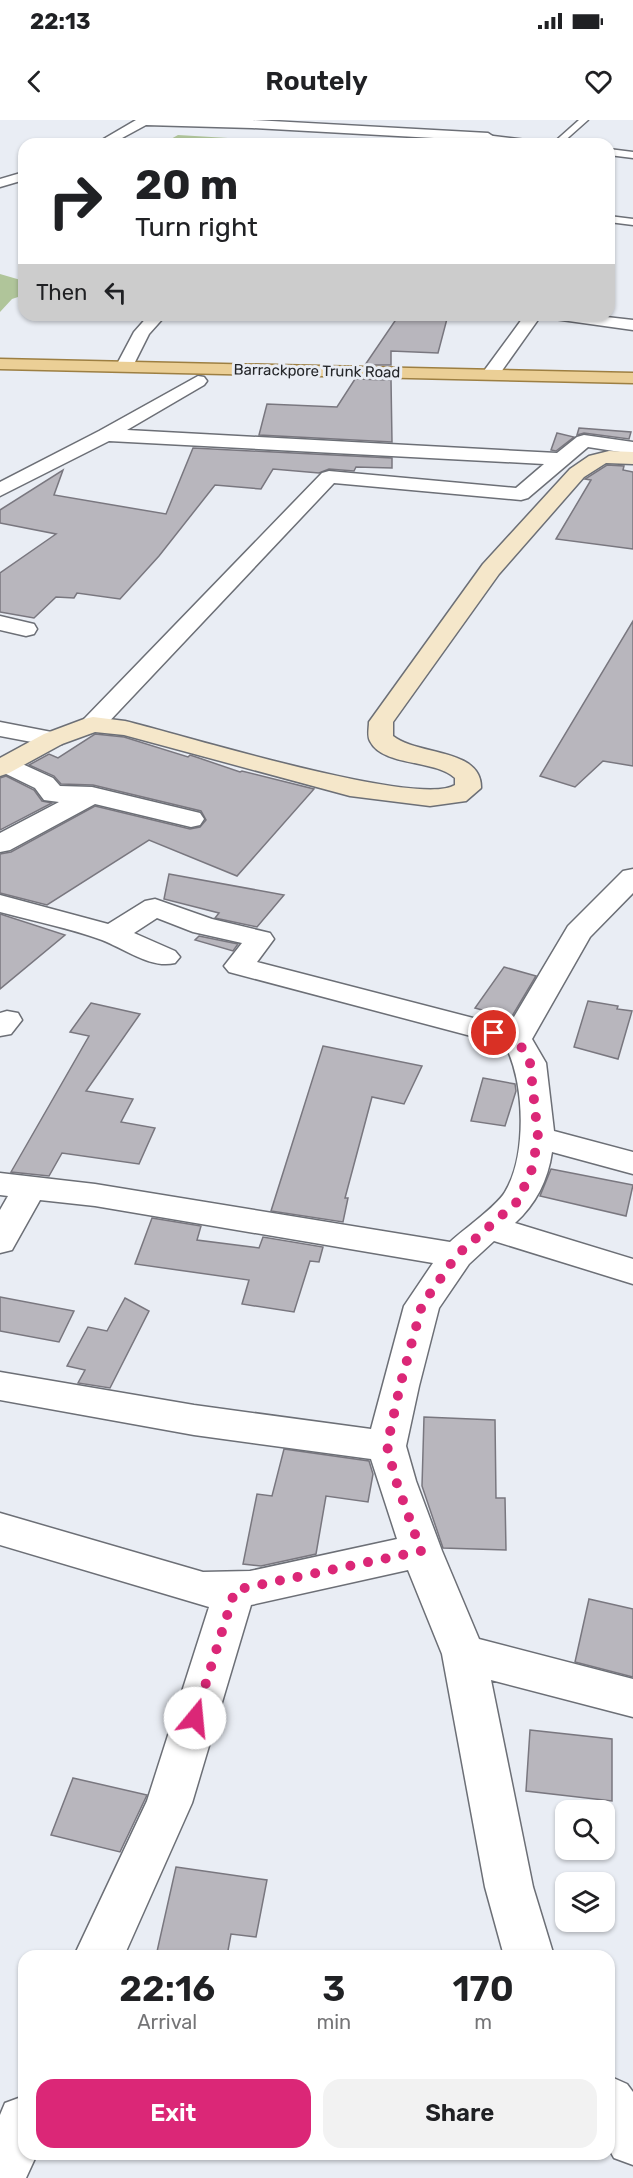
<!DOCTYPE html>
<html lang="en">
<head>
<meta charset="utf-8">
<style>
  body { margin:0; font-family:Rubik,sans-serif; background:#f2f2f2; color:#202124; height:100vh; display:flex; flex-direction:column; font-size:22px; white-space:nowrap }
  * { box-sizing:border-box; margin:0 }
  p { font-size:20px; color:#757577 }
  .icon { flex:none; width:33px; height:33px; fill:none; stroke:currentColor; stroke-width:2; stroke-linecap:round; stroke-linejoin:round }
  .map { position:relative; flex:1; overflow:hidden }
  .drawer { position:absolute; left:18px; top:1830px; width:597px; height:210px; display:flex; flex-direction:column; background:#fff; border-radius:18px; box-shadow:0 2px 4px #0004 }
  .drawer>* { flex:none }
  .banner { position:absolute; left:18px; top:18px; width:597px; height:183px; border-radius:18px; box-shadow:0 2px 4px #0004; background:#fff; color:#202124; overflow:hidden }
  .controls { position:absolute; left:555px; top:1680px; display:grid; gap:12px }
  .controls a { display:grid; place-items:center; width:60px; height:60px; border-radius:12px; background:#fff; box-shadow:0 2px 4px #0004; font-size:30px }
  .pin { position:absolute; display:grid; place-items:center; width:51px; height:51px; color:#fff; margin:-26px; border:3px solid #fff; border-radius:50%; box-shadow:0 2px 6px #0007 }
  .me { position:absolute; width:66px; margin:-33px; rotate:17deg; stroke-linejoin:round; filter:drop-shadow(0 0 4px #0008) }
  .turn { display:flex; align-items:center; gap:21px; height:126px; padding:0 18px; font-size:27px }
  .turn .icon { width:78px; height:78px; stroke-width:2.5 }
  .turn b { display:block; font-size:42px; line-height:51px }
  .then { display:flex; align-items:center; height:57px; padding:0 18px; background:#0003; gap:12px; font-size:22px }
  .eta { display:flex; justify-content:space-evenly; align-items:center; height:102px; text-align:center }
  .eta b { font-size:36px; font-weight:600; line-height:42px }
  .button { display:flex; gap:12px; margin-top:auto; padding:12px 18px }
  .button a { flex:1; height:69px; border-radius:18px; background:#db2777; color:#fff; font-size:24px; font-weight:600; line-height:69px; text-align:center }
  .button a+a { background:#f2f2f2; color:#202124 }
  .status { display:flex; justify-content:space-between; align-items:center; height:42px; padding:0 30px; background:#fff; direction:ltr }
  .status svg { height:16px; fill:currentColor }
  header { display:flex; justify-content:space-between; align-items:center; height:78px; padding:0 18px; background:#fff; font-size:27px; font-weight:600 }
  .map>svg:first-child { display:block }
</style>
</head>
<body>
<div class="status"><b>22:13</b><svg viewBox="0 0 49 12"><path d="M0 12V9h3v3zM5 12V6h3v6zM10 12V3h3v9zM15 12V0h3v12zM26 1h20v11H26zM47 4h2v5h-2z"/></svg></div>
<header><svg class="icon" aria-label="back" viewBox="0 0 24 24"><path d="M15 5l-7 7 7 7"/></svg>Routely<svg class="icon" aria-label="heart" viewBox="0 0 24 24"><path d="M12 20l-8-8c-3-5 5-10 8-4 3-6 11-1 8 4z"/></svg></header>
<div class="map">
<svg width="633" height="2058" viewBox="0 0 633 2058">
  <rect width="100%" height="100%" fill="#e9edf4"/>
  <g fill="#b0c59a">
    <path d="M178,15L228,18L219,24H162Z"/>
    <path d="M0,154L24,161V175L12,179L0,192Z"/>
  </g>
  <g fill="#b8b6bd" stroke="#79777f" stroke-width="1.5">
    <path d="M399,195H448L438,233L391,231V245H365Z"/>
    <path d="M355,259L391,260L392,322L259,315L267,284L337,287Z"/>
    <path d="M579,308L631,312L629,319L584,313L577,315Z"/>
    <path d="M557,313L574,317L556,331L551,330Z"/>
    <path d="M193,328L392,338V348L356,347L354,351L329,349L319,353L273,349L261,369L215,365L159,436L120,479L77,473L74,478L56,477L34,498L0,492V453L56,414L0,403V390L63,350L54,375L166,394Z"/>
    <path d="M607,345L624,346L623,350L633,352V429L556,419L591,360L585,359Z"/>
    <path d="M633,501V646L603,641L575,667L540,656Z"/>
    <path d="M95,614L124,617L188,637L190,635L199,638L240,652L242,651L314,669L237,756L149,720L47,785L0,773V734L11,732L95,686L190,709L200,707L206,700L201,691L93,665L61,664L54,656L29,645L49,634L58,638Z"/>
    <path d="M6,656L34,670L42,681L52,683L0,710V658Z"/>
    <path d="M169,754L284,775L257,807L215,798L219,793L164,779Z"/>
    <path d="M0,794L65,815L0,869Z"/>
    <path d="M199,816L238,824L233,831L195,820Z"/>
    <path d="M504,847L536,856L511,898L475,888Z"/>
    <path d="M588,881L618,886L617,889L632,891L618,939L574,927Z"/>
    <path d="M91,883L140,894L86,971L133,979L121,1002L155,1008L139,1044L62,1033L49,1056L11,1052L89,916L70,912Z"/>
    <path d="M323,926L422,946L404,984L372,977L345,1078H348L343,1102L271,1091Z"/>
    <path d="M483,958L515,964L516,971L505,1006L471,1001Z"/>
    <path d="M551,1049L633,1065L626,1096L540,1076Z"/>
    <path d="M152,1098L201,1106L197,1120L259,1128L263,1117L323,1127L319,1142L310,1141L294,1192L242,1184L249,1160L135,1144Z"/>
    <path d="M0,1177L74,1191L59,1222L0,1211Z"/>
    <path d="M125,1178L149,1191L110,1268L78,1263L85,1250L67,1246L88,1207L107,1211Z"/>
    <path d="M424,1297L495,1300L496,1378H505L506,1430L443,1428L422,1366Z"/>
    <path d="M284,1329L369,1341L373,1354L368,1382L326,1376L316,1434L261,1446L243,1444L257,1374L272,1376Z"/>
    <path d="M589,1479L633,1489V1557L575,1542Z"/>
    <path d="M530,1610L612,1619V1681L526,1671Z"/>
    <path d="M73,1658L147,1675L120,1732L51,1715Z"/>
    <path d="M176,1747L267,1760L256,1817L231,1814L227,1836H156Z"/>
  </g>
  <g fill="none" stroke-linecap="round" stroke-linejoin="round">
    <g stroke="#6c6f76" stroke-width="3">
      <g id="lane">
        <path d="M579,0H588L561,24H552Z"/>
        <path d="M485,15L543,22L547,24H524L488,19H485Z"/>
        <path d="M609,29L633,32V38L609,35Z"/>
        <path d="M609,96L633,99V105L609,102Z"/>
      </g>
    </g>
    <g stroke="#6c6f76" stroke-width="3">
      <g id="street">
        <path d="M136,0H252L488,13L494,17L488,21L252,8L146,5L111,24H95Z"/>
        <path d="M24,52V60L0,67V59Z"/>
        <path d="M149,195H166L149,214L131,250H119L116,246L134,212Z"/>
        <path d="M525,195H589L633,200V210L540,197L496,259H484L481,255Z"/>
        <path d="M198,256L204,257L207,261L204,265L127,310L557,333L577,317L584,315L633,322V334L588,327L528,378L521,380L334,363L102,609L93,611L84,609L81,604L84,599L322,353L329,351L516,368L544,344L109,321L0,376V362L99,311Z"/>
        <path d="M0,496L34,504L37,509L34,514L26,516L0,510Z"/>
        <path d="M0,602L62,614L65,619L62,624L53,626L0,616Z"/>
        <path d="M7,637L53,658L60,666L92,667L200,693L204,699L200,705L191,707L95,684L10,730L0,732V713L59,682L44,680L35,668L0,651V639Z"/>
        <path d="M633,749V773L590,817L532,919L546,943L554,1011L633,1032V1054L552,1032C548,1060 536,1084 515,1103L633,1139V1164L494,1121L469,1144L439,1188L419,1266L406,1326L416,1361L442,1431L479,1519L633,1559V1597L491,1560L533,1767L554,1836H504L485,1767L442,1534L408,1450L251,1485L192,1683L124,1836H74L147,1681L209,1487L0,1425V1393L203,1452L250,1451L397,1419L371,1339L194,1315L0,1280V1252L194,1285L371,1309L404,1186L433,1143L95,1086L40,1080L12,1130L0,1133V1090L8,1076L0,1075V1053L95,1064L450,1122C464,1109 496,1087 505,1072C527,1036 525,962 505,925L229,852L224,846L242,823L193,812L157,798L134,813L175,831L180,837L175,843C151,849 125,829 102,820C69,808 34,801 0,792V775L108,804L145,781L155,779L212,799L270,813L274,819L257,842L508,907L568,806L623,751Z"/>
        <path d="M7,891L18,893L22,900L11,914L0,916V893Z"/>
        <path d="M609,1956L627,1964L633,1972V2045L614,2038L609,2029Z"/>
        <path d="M24,1976V2034H37L26,2058H0V1995L5,1983Z"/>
      </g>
    </g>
    <g stroke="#6c6f76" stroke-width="3">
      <path id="secondary" d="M609,331L633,332V344L606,343L584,357L499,454L393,602V616C418,636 482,628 481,668L466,681L430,686L350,676L124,615L95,612L62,624L9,653L0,656V638L44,614L84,599L93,597L125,601C179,614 418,688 455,665V658C435,639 383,647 370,621C367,616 369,608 369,602L483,444L570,349L589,336Z"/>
    </g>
    <g stroke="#9d7f42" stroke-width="3">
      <path id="primary" d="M0,239L633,253V263L0,249Z"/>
    </g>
    <use href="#lane" fill="#fff" fill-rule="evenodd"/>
    <use href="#street" fill="#fff" fill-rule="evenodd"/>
    <use href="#secondary" fill="#f5e7ca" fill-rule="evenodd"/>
    <use href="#primary" fill="#ebcf96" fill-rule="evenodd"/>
  </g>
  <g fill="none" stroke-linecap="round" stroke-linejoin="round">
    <path stroke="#db2777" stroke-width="10" stroke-dasharray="0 18" d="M195,1598L235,1470L421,1431L396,1361L387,1326L400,1266L422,1185L457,1135L518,1081L532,1049L538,1017L530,943L517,919L494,913"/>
  </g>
  <g text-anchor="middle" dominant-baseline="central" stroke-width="6" stroke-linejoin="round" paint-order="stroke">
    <g font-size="15" fill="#242629" stroke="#e9edf4">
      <text transform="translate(317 251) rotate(1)">Barrackpore Trunk Road</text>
    </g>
  </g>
</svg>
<div class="controls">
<a><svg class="icon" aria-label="search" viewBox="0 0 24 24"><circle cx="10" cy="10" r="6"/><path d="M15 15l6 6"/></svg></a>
<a><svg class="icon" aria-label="layers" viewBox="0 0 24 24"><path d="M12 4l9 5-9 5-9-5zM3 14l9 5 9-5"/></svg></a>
</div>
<div class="pin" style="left:494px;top:913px;background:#d93025"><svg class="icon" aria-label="arrive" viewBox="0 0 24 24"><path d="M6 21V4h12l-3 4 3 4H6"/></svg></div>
<svg class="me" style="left:195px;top:1598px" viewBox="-20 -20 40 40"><circle r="19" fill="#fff"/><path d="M0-13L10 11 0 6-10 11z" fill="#db2777"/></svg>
<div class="banner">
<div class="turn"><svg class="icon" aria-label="right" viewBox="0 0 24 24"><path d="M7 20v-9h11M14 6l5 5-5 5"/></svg><div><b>20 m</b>Turn right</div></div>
<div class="then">Then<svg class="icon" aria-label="left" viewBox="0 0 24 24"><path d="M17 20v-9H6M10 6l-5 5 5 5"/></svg></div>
</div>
<section class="drawer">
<div class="eta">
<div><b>22:16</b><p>Arrival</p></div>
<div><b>3</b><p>min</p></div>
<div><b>170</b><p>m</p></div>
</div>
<div class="button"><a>Exit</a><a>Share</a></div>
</section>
</div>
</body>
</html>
